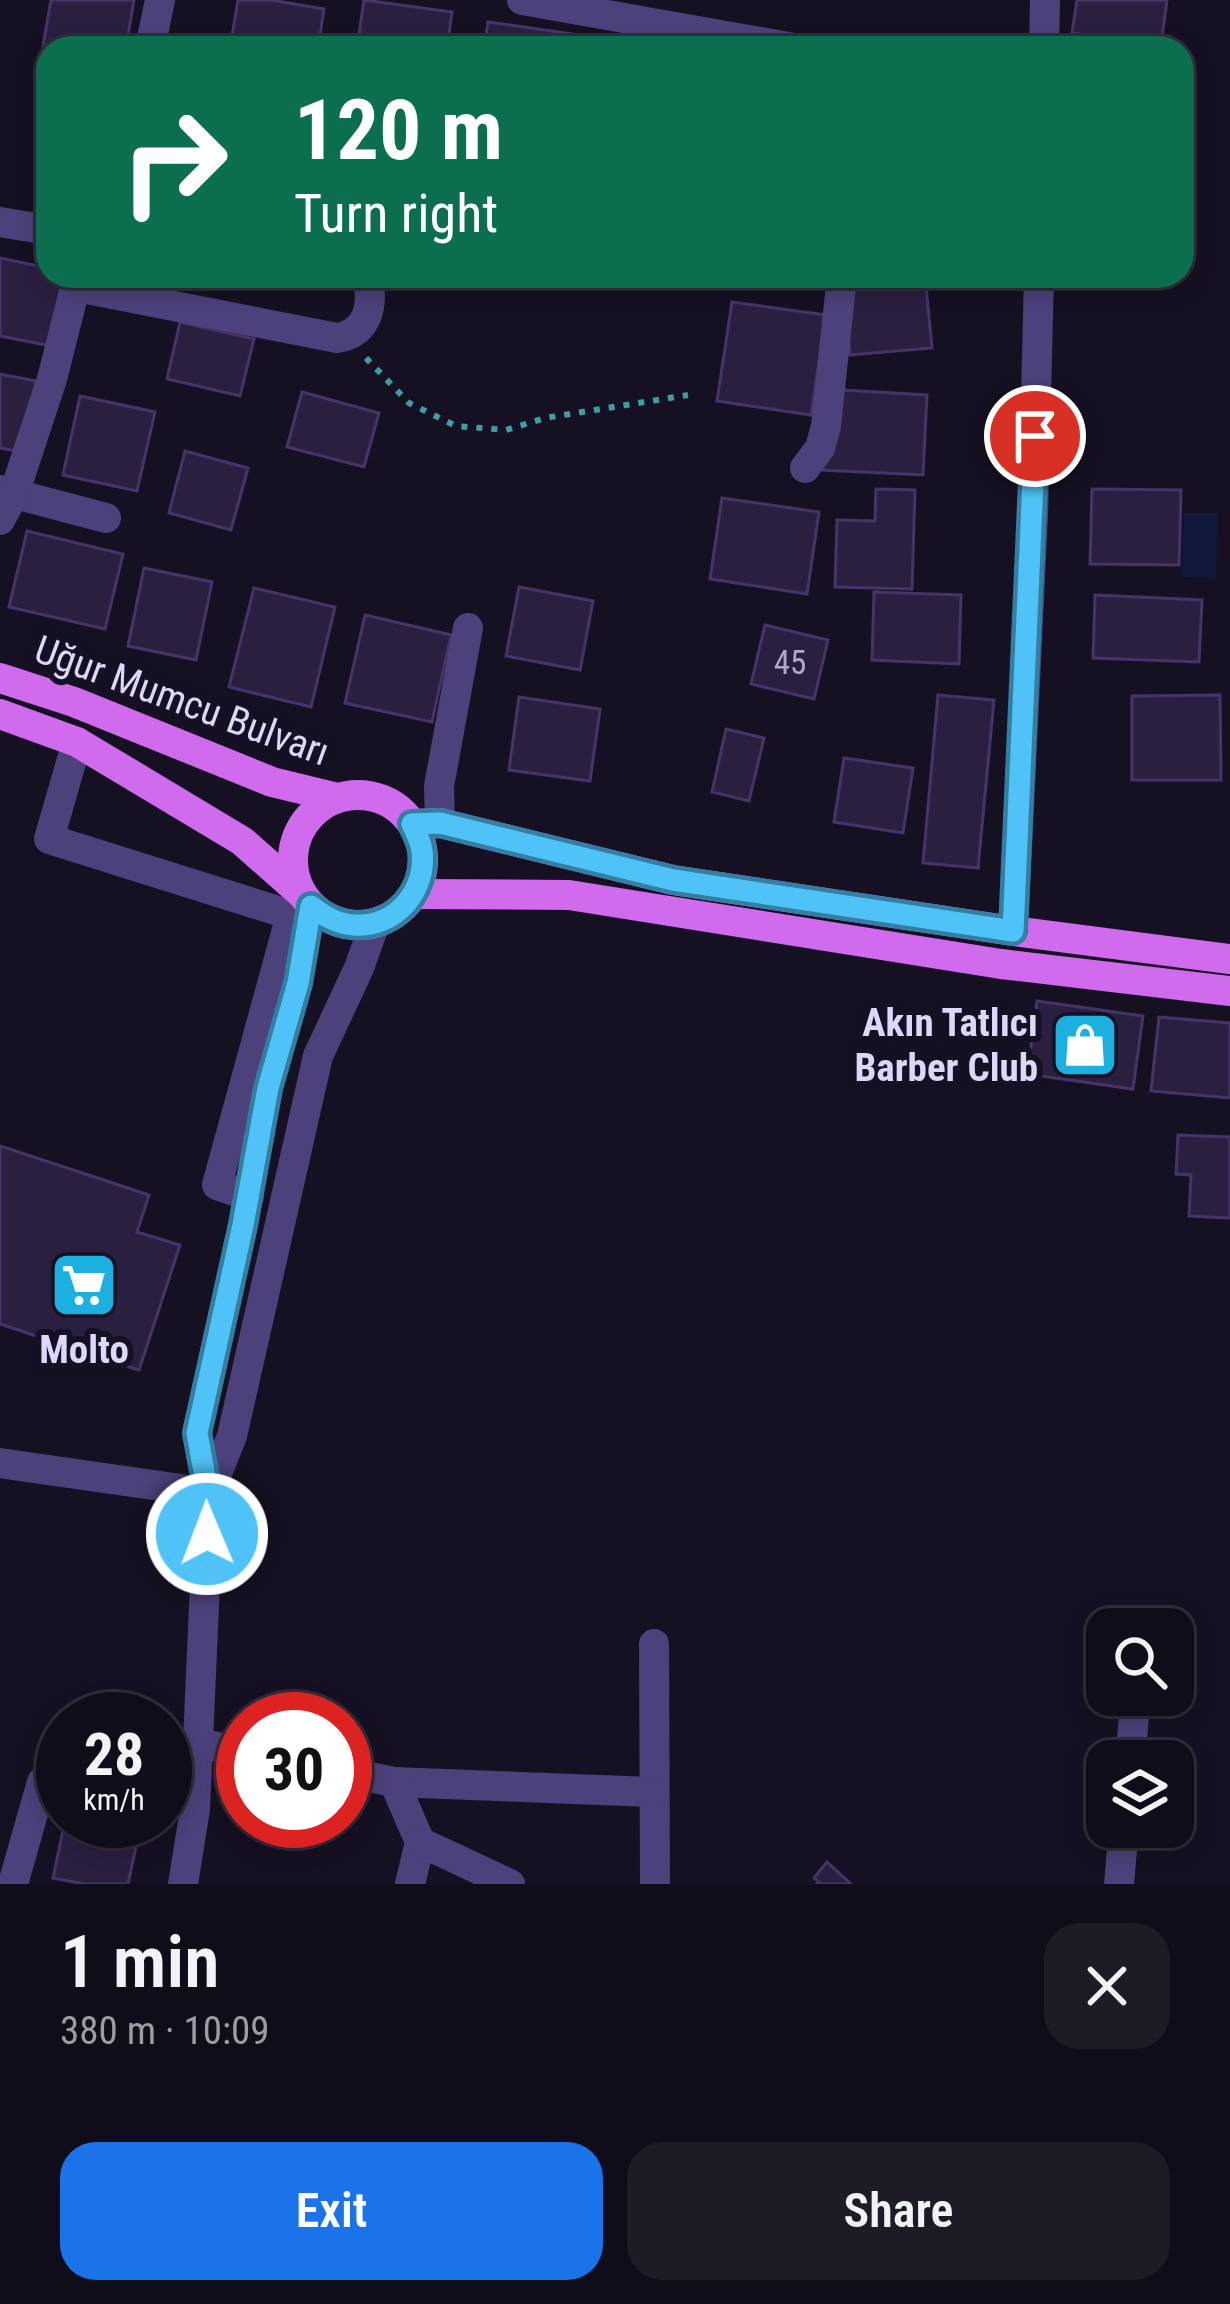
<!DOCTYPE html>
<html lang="en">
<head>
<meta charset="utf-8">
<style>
  body { margin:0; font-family:"Roboto Condensed",sans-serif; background:#1e1b27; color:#f1f3f6; height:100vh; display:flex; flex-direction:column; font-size:45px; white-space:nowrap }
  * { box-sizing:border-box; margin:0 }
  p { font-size:39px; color:#9c9ca2 }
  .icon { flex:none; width:66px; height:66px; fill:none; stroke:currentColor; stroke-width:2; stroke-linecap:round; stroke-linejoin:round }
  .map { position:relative; height:1884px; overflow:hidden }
  .details { display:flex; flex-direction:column; background:#100d1a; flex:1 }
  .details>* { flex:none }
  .banner { position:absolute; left:36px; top:36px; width:1158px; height:252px; border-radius:36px; box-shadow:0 6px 18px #0003,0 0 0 3px #302d39; background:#0b6e4f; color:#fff; overflow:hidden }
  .tools { position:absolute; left:1086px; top:1608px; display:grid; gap:24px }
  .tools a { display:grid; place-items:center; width:108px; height:108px; border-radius:24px; background:#100d1a; box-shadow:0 6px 18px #0003,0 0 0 3px #302d39; font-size:60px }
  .speed { position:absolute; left:36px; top:1692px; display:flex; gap:24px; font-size:60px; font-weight:700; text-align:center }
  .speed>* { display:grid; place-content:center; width:156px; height:156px; border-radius:50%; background:#100d1a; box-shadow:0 6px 18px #0003,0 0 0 3px #302d39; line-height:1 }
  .speed small { font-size:30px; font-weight:400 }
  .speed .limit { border:18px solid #d22; background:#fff; color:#111 }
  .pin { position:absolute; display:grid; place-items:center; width:102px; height:102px; color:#fff; margin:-51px; border:6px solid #fff; border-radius:50%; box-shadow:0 3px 12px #0007 }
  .me { position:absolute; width:132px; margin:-66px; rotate:359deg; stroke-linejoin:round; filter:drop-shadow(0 0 9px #0008) }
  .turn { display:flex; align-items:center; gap:42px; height:252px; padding:0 60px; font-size:54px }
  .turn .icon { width:156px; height:156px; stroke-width:2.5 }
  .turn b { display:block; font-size:84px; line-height:102px }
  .round { display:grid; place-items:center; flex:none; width:126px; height:126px; border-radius:36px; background:#1e1b27 }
  .summary { display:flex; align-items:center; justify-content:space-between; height:204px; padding:0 60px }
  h1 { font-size:72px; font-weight:600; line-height:90px }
  .primary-button { display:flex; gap:24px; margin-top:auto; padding:24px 60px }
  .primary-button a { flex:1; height:138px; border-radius:36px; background:#1a73e8; color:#fff; font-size:48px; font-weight:600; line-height:138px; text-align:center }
  .primary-button a+a { background:#1e1b27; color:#f1f3f6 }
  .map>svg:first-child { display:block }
</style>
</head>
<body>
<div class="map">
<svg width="1230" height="1884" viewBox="0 0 1230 1884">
  <rect width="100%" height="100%" fill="#161122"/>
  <path fill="#10193c" d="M1184,513H1218L1216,578L1182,577Z"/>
  <g fill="#2b1f40" stroke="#463469" stroke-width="3">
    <path d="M51,0H134L126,48L43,46Z"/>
    <path d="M238,0H271L324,9L318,48H230Z"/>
    <path d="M364,0L452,12L447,48H357Z"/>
    <path d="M1077,0H1167L1161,45L1072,33Z"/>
    <path d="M488,22L573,34L571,48H484Z"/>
    <path d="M0,258L48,268V276H71L56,347L0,336Z"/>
    <path d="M878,276H925L932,348L850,355L843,279Z"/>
    <path d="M732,302L826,315L811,415L717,401Z"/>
    <path d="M180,322L254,339L240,396L167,379Z"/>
    <path d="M0,374L36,381L22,452L0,448Z"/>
    <path d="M826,389L927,395L923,475L822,470Z"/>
    <path d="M302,392L379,413L364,467L287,447Z"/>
    <path d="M80,396L155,412L137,491L63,475Z"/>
    <path d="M185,451L248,468L231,530L169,513Z"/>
    <path d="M876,489L915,490L912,589L835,587L837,520L875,521Z"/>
    <path d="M1092,489L1181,490L1179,565L1090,564Z"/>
    <path d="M722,498L819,512L807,594L710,579Z"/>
    <path d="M27,531L123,554L105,629L9,607Z"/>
    <path d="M144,568L212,582L196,660L128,646Z"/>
    <path d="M519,587L593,601L580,670L506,656Z"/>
    <path d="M254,588L335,607L311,707L229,687Z"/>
    <path d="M874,592L961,595L959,664L872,660Z"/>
    <path d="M1095,595L1202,600L1199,662L1093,658Z"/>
    <path d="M365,615L451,635L432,722L345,703Z"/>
    <path d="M765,625L828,640L814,699L751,684Z"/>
    <path d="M938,695L994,700L978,868L923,863Z"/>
    <path d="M1220,695L1221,780H1132V696Z"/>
    <path d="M519,697L600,709L590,781L509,770Z"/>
    <path d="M726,729L764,738L749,801L712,792Z"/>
    <path d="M844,758L913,768L903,833L834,822Z"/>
    <path d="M1037,1001L1143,1016L1133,1089L1027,1074Z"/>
    <path d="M1159,1017L1230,1023V1098L1151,1091Z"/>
    <path d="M1178,1135L1230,1137V1218L1189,1216L1191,1175L1176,1174Z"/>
    <path d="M0,1146L149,1195L137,1232L180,1245L139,1370L0,1324Z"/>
    <path d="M65,1821H80L139,1833L128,1884H84L53,1878Z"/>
    <path d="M827,1862L851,1884H817L819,1882L814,1878Z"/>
  </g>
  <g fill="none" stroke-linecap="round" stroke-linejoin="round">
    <path stroke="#3e9ea7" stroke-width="6" stroke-dasharray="6 9" stroke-linecap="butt" d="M366,358L409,403L456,426L506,430L545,418L688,395"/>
    <g stroke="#4c417b" stroke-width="30">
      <path d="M522,0L794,48"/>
      <path d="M150,48L160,0"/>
      <path d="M1044,48L1045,0"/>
      <path d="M0,222L48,230"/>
      <path d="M77,287L337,338C369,333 374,304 367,276"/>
      <path d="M805,468L820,448L826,426L842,276"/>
      <path d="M0,490L106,518"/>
      <path d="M0,520L14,494L52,379L78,276"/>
      <path d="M77,742L49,839L291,915L217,1185L249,1196"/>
      <path d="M440,823L439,786L468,628"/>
      <path d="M1013,931L1033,517L1039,276"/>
      <path d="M0,1463L209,1493"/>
      <path d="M209,1493L232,1436L318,1056L359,968L375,923"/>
      <path d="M1141,1629L1142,1625"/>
      <path d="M654,1644L655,1884"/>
      <path d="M197,1743L243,1752"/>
      <path d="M1130,1761L1136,1695"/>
      <path d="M345,1772L394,1782L653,1792"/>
      <path d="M394,1782L420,1842L410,1884"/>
      <path d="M420,1842L510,1884"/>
      <path d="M13,1884L42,1782L63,1786"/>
      <path d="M183,1884L195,1809L209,1493L197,1433L243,1225L268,1088L298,983L311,906"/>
      <path d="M1119,1884L1124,1827"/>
    </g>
    <g stroke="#cf6bec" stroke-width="30">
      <path d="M0,678L74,702L272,782L338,798"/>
      <path d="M0,714L77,742L242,841L302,894"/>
      <circle cx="358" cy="860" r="65"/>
      <path d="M413,824L440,823L673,880L1013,931L1230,959"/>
      <path d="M414,894L569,895L1001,964L1230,991"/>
    </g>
  </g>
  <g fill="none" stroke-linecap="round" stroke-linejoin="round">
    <g stroke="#337fa1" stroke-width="30">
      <path id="route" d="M207,1534L208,1493L197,1433L243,1225L268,1088L298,983L311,906C324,916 337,924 354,925C395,928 427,891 422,851C421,842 416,832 412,824L440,823L673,880L1013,931L1035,436"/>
    </g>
    <use href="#route" stroke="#4fc3f7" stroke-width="21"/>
  </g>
  <defs>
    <g id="shop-square" transform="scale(3.45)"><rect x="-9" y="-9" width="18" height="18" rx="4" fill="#1cb0e0" stroke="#161122"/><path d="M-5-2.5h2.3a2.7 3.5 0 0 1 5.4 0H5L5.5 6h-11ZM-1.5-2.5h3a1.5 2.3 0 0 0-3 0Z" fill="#fff"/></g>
    <g id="supermarket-square" transform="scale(3.45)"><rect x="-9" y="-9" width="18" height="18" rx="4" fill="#1cb0e0" stroke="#161122"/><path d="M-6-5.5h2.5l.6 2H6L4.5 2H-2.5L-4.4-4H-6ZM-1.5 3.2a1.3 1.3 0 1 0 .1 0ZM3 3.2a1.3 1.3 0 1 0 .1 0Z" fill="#fff"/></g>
  </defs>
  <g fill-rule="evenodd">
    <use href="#shop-square" x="1085" y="1045"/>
    <use href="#supermarket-square" x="84" y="1285"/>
  </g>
  <g text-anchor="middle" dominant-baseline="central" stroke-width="12" stroke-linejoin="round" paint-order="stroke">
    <g font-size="33" fill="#b3a8cc">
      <text x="790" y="662">45</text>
    </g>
    <g font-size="39" fill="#e0d6fa" stroke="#161122">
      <text transform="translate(182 701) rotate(20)">Uğur Mumcu Bulvarı</text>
    </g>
    <g font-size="39" font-weight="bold" fill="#e0d6fa" stroke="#161122" text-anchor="end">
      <text x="1038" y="1023">Akın Tatlıcı<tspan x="1038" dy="45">Barber Club</tspan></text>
      <text x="84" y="1350" text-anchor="middle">Molto</text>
    </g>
  </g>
</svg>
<div class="tools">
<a><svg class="icon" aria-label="search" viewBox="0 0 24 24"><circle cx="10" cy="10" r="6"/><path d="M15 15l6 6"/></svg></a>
<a><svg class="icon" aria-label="layers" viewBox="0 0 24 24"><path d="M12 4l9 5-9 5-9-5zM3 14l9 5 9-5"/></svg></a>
</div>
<div class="speed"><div>28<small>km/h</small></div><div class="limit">30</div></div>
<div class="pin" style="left:1035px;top:436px;background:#d93025"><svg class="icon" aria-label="arrive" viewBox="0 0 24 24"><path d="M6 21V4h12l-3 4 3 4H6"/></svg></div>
<svg class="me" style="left:207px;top:1534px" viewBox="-20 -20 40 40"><circle r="17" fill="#4fc3f7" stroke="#fff" stroke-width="3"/><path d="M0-11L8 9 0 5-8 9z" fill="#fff"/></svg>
<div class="banner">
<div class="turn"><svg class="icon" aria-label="right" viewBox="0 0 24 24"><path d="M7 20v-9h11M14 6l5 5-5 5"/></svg><div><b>120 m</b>Turn right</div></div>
</div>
</div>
<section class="details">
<div class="summary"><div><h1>1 min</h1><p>380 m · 10:09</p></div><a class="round"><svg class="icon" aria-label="close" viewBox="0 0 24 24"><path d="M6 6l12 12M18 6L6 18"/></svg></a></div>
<div class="primary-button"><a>Exit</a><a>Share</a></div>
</section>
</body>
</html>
